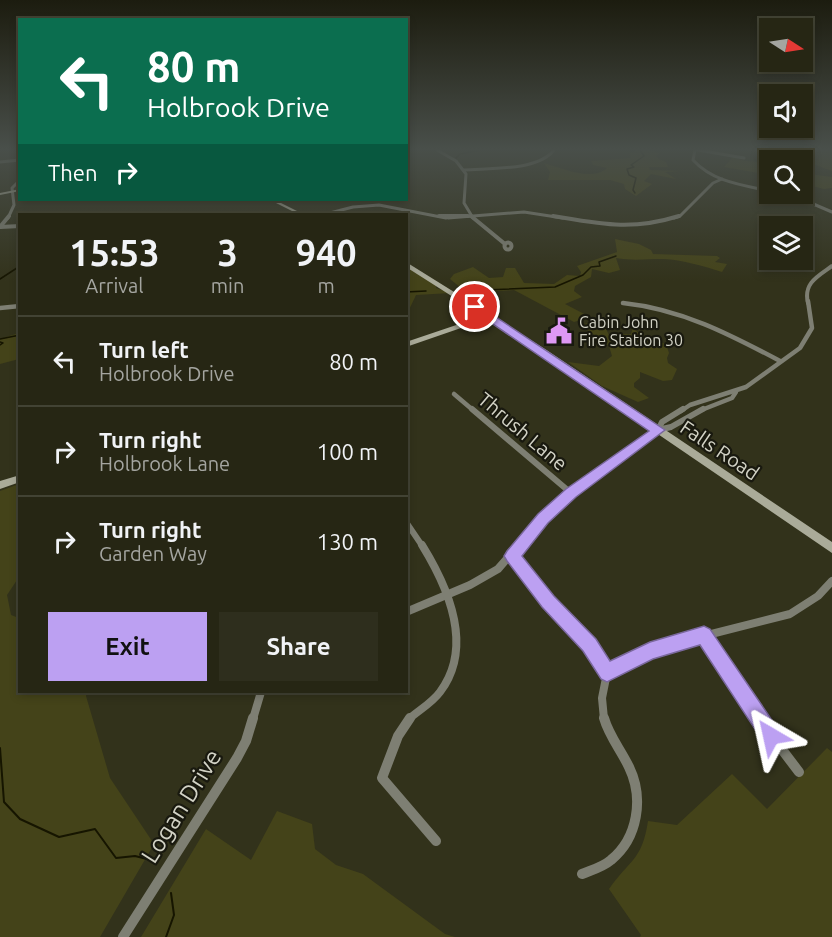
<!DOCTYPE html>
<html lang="en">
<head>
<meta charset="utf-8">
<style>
  body { margin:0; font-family:Ubuntu,sans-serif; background:#2e2e1d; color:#f1f3f6; height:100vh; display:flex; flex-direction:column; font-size:22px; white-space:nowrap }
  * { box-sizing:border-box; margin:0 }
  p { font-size:20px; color:#a4a5a0 }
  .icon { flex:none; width:33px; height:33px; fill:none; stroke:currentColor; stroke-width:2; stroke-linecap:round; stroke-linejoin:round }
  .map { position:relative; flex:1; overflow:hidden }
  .sheet { position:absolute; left:18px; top:213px; width:390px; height:480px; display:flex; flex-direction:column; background:#262614; border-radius:0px; box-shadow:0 3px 9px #0003,0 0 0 2px #424334 }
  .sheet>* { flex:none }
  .hud { position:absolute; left:18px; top:18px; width:390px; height:183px; border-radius:0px; box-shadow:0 3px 9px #0003,0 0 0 2px #424334; background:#0b6e4f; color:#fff; overflow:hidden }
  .needle { width:39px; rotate:102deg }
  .tools { position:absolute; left:759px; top:18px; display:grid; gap:12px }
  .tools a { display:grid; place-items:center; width:54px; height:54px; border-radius:0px; background:#262614; box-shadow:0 3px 9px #0003,0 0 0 2px #424334; font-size:30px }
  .pin { position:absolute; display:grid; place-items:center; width:51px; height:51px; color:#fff; margin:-26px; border:3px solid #fff; border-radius:50%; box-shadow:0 2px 6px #0007 }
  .me { position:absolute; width:66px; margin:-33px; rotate:324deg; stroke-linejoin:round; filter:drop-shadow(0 0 4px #0008) }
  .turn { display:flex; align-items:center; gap:21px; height:126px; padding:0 30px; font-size:27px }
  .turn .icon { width:78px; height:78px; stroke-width:2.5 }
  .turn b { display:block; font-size:42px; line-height:51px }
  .then { display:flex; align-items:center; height:57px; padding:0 30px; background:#0003; gap:12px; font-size:22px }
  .eta { display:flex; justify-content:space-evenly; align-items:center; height:102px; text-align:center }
  .eta b { font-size:36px; font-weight:700; line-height:42px }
  .action { display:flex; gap:12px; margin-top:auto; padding:12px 30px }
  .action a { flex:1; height:69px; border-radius:0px; background:#bca0f2; color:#111; font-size:24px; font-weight:700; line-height:69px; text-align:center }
  .action a+a { background:#2e2e1d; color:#f1f3f6 }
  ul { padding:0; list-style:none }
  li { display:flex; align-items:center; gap:18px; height:90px; padding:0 30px; border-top:2px solid #424334 }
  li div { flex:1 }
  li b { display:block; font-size:22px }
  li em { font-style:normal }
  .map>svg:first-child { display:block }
</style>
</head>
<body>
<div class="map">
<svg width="832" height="937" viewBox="0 0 832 937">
  <rect width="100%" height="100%" fill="#32321b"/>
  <g fill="#444319">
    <path d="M635,150H649L660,153L656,156L659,159L666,162L668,167H649L650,170L681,171L665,172L676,179L651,174L644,181L652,184L636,196L625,189L624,184L610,180H548L550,172L544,163C562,168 592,182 607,168L593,165L591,161L631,158L629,153L635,152Z"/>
    <path d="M744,150H771L788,153L784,150H832V171L794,157Z"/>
    <path d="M733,157L745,161L765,162L764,169L769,171V175L724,167Z"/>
    <path d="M802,173L832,177V188L824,189L804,184Z"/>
    <path d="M615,239L639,244L651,250L653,254L717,256L720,258L715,262L727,264L722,272C703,266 683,260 663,259C646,259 632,261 616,258L620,270L609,273L592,269L591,277L575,286L574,291L582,297L565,304L590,317L574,322L514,290L467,293L450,279L454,274L473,267L489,278L503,277L506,268H515L524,283L554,284L567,275L580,276L581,272L577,266L617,252Z"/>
    <path d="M407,266L436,283V288L451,293L416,295L407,314Z"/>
    <path d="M588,323L606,329L609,335L631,334L633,327L641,336L666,344L669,353L667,358L668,363L677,369L672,380L663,381L640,372V378L634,383V387L649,398L638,402L602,386L568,362L599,366L612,356L609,346L581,325Z"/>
    <path d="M19,333V359L0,364V339Z"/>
    <path d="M19,484V577L7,595L11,615L19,618L20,692H87L86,696L110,778L154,844L100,937H0V491Z"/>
    <path d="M827,748L832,752V937H640L641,935L609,889C629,860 642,861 648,821L677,825L732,774L767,809Z"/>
    <path d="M277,811L312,824L315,849L336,865L363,874L445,934L455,937H141L206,829L251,860Z"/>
  </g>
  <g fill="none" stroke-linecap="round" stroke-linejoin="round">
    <g stroke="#161500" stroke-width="1.5">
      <path d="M456,158L460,154L481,150"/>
      <path d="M635,193L633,190L636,178L629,175L627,169L634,167L631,165L644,156L640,150"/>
      <path d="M0,279L20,266"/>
      <path d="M461,291L555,287L583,275L591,267L600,266L599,262L616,256"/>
      <path d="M406,292L426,291"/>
      <path d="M0,339L20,335"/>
      <path d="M0,342L3,343L0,345"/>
    </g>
    <g stroke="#161500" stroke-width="2">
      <path d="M0,748L4,802L20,819L59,837L95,829L116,858L135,856L155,861"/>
      <path d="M166,937L174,915L171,893"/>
    </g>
    <g stroke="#7e7f73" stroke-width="3">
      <path d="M437,150L456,161L466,174L464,203L473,218"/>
      <path d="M695,150L693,160C713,182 742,185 770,191"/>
      <path d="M698,150L744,158"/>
      <path d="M0,162L20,160"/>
      <path d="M464,170C490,168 538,171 554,150"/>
      <path d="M778,194L804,200L832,212"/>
      <path d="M326,214L353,207L379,205L446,218"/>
      <path d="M8,218L14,205L12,188L20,180"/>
      <path d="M448,218L524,212L563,218"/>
      <path d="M674,218L680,216L713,183L722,179"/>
    </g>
    <g stroke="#7e7f73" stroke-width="4">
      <path d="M439,216H468"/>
      <path d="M471,216L505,244"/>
      <path d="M553,216C601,224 631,231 679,216"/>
      <path d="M0,227L9,216"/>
      <path d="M0,227L20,226"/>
      <circle cx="508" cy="246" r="3.5"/>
      <path d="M808,303C803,283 818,276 832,266"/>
    </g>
    <g stroke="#7e7f73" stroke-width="4.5">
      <path d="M623,303C681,309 729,334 780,361"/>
      <path d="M0,308L20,306"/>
      <path d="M454,394L474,411"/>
      <path d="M681,411L690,405L746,387L800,348L812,328L808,301"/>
      <path d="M699,411L732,398L736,392"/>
    </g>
    <g stroke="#7e7f73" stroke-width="6">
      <path d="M472,409L571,493"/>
      <path d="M658,430L662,422L683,409"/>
      <path d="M406,522L423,547"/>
      <path d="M518,547L571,493L658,430L671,427L703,409"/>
    </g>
    <g stroke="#7e7f73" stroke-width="8">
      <path d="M512,556L548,601L590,645L607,673L602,698L604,719"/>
      <path d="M406,612L470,585L498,569L519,545"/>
      <path d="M704,635L759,719"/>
      <path d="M607,673L664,646L790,614L818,596L832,581"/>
      <path d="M253,719L261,692"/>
      <path d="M409,719C419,710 432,703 440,692C474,647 448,587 422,545"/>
    </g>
    <g stroke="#7e7f73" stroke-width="10">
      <path d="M410,718L398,736L382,778L436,841"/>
      <path d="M758,718L799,772"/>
      <path d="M582,874C592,870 603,867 611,860C638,838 644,798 629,767C621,750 609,736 604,718"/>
      <path d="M123,937L237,758L246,741L253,718"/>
    </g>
    <g fill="#aaab99" fill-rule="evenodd">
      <path d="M20,189V191L0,195V193Z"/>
      <path d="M270,200H275L303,214H298Z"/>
      <path d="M406,262L491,315L548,351L832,542V553L542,355L487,319L406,347V342L483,316L406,267Z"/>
      <path d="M20,475V482L0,489V481Z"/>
    </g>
  </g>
  <linearGradient id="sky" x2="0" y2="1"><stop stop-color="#1c1c0f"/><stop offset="0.53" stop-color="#494f4a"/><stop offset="1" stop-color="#494f4a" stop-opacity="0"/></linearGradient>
  <rect width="832" height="281" fill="url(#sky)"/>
  <path fill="#bca0f2" stroke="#7a689d" stroke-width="1.5" d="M471,305H478L665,430L576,497L548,523L522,556L554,596L596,639L610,661L650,642L704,626L710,629L778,729L781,736L778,743L771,746L764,743L700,645L653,659L607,682L601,679L583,651L542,607L507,561L504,556L507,551L538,514L566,489L649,431L471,309Z"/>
  <defs>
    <g id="civic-bare" transform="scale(2.07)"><path d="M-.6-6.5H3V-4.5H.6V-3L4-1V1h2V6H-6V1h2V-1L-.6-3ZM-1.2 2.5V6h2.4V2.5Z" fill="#de98f3" stroke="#19190f" stroke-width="2.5" paint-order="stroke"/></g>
  </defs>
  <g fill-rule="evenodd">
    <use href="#civic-bare" x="559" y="331"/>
  </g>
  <g text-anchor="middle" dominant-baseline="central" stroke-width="4.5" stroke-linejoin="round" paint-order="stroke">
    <g font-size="16" fill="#d2d2c5" stroke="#19190f" text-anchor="start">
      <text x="579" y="322">Cabin John<tspan x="579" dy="18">Fire Station 30</tspan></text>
    </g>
    <g font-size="20" fill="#d2d2c5" stroke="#19190f">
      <text transform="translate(523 431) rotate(40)">Thrush Lane</text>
      <text transform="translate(720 450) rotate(34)">Falls Road</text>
    </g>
    <g font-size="24" fill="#d2d2c5" stroke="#19190f">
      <text transform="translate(181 806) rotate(-58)">Logan Drive</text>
    </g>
  </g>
</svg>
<div class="tools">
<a><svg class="needle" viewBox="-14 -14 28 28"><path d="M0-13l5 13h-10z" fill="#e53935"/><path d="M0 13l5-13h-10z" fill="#a4a5a0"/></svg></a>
<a><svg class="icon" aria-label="sound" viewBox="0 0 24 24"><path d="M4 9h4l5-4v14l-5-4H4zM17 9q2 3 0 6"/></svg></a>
<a><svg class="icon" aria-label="search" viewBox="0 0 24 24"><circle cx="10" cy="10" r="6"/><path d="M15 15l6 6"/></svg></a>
<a><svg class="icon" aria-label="layers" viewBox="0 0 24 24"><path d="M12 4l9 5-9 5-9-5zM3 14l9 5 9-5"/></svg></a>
</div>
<div class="pin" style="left:475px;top:307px;background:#d93025"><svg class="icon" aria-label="arrive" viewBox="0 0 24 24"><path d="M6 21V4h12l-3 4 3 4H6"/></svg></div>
<svg class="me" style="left:771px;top:736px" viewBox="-20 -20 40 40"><path d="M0-17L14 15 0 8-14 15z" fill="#bca0f2" stroke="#fff" stroke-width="4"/></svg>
<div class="hud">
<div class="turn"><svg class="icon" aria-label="left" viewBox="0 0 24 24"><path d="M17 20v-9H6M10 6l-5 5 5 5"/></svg><div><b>80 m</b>Holbrook Drive</div></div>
<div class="then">Then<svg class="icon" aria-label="right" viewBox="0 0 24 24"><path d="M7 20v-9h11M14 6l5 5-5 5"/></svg></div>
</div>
<section class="sheet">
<div class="eta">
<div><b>15:53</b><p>Arrival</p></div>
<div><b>3</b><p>min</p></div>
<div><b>940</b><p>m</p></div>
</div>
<ul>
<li><svg class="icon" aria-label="left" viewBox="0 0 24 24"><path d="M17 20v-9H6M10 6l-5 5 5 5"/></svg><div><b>Turn left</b><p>Holbrook Drive</p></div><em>80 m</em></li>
<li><svg class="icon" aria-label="right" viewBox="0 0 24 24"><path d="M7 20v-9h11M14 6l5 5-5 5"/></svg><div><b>Turn right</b><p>Holbrook Lane</p></div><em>100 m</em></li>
<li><svg class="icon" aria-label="right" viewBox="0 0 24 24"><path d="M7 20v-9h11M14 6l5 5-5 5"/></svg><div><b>Turn right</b><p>Garden Way</p></div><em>130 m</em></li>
</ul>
<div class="action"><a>Exit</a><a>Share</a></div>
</section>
</div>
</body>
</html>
